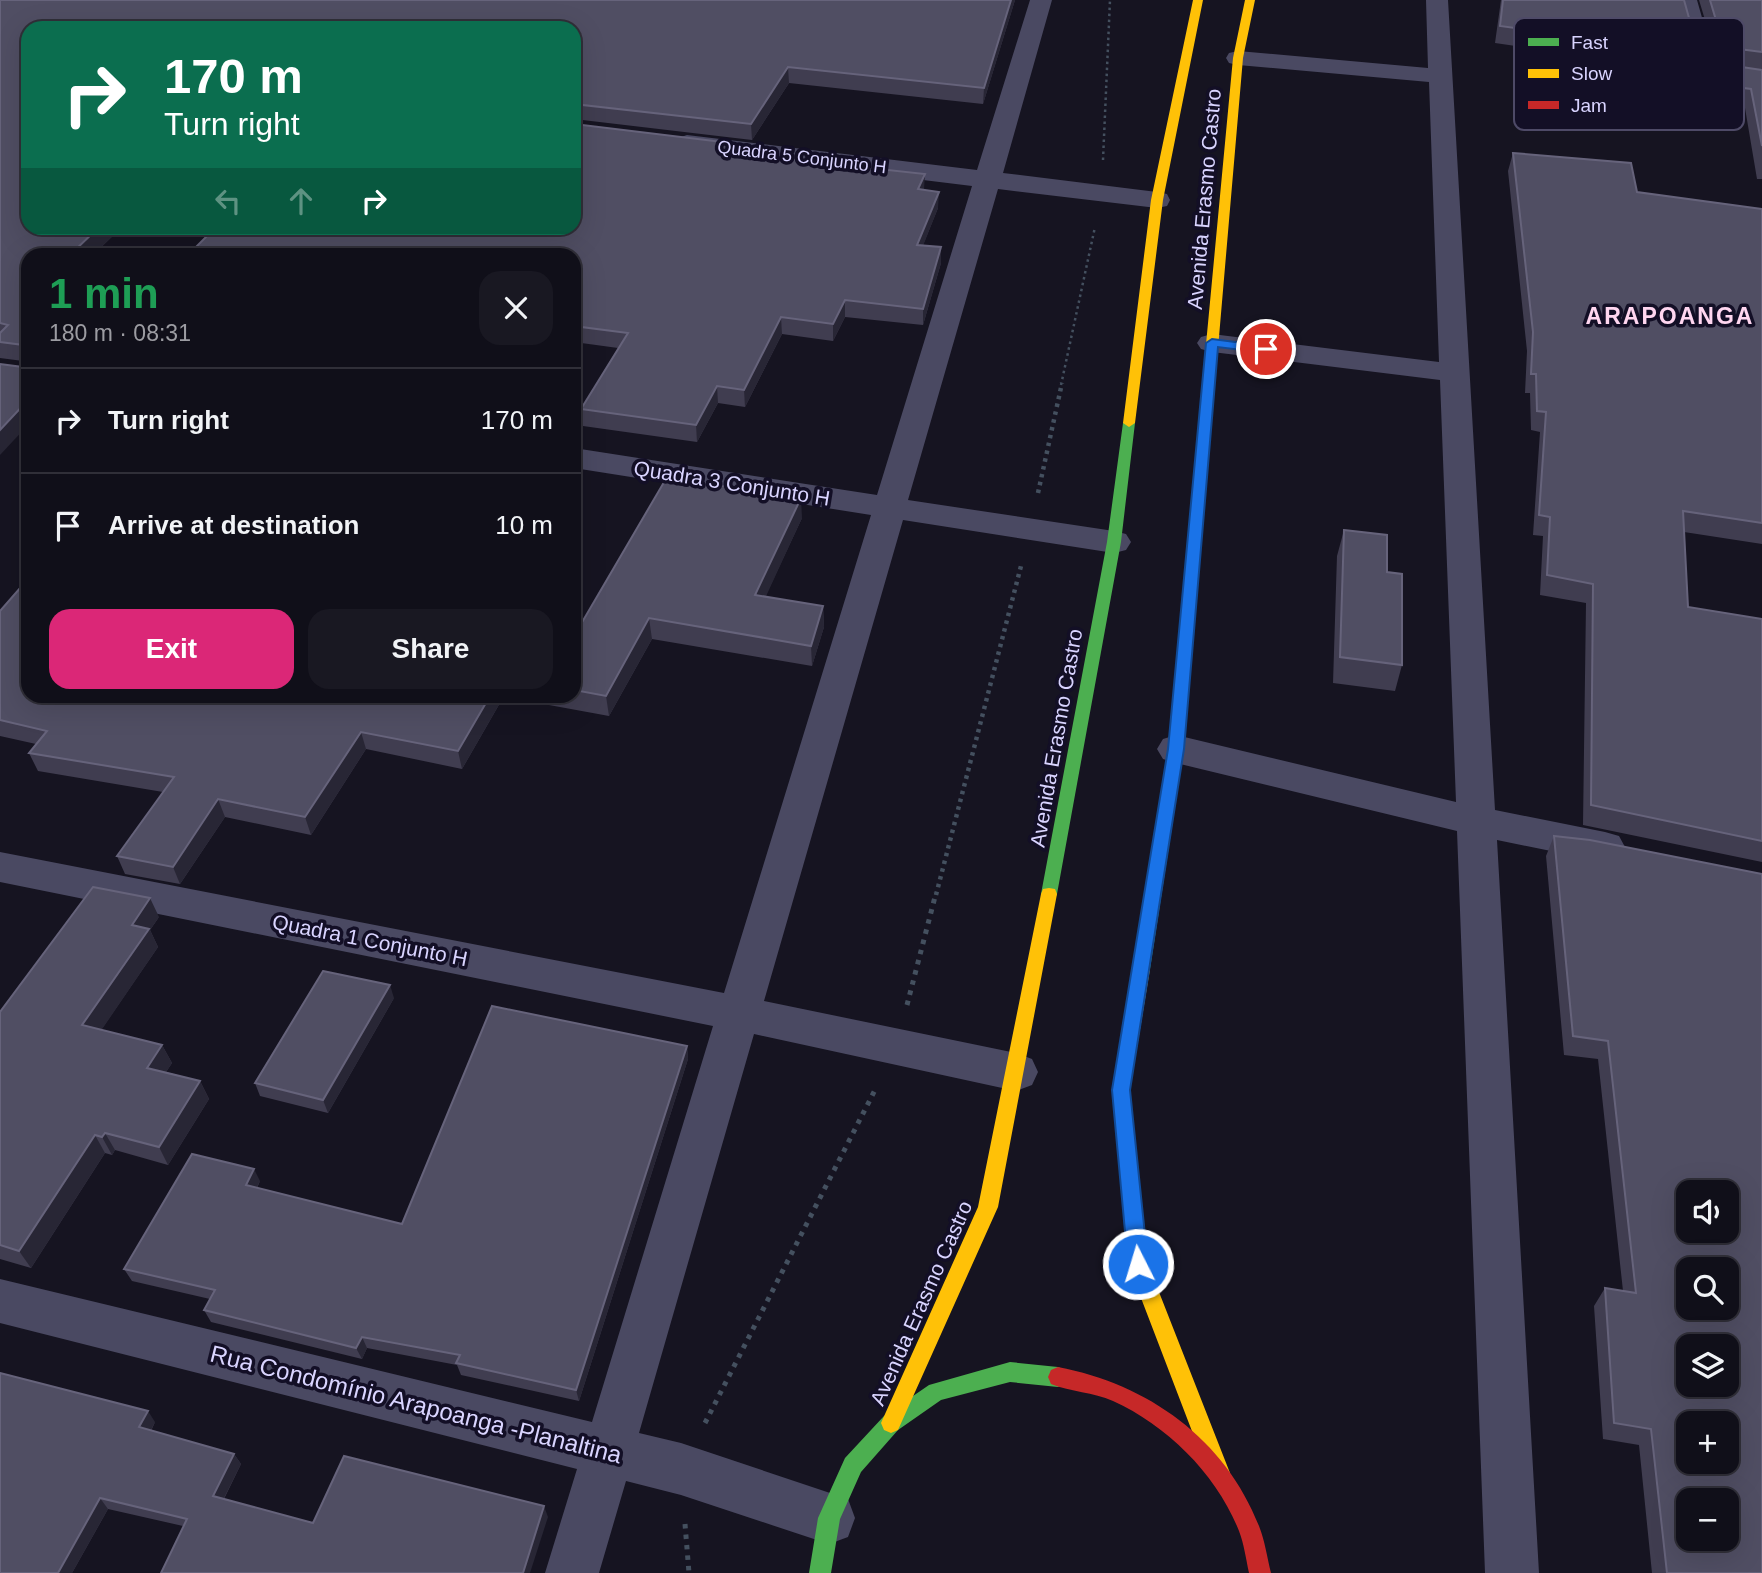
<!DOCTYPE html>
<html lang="en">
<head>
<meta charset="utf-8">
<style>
  body { margin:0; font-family:Arial,sans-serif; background:#191822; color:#f1f3f6; height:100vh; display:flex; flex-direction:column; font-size:26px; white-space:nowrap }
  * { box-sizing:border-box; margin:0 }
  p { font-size:23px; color:#9c9ca2 }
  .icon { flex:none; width:38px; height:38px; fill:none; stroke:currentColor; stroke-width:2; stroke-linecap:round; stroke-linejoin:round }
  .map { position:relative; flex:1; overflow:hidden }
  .panel { position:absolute; left:21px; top:248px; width:560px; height:455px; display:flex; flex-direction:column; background:#100f19; border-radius:21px; box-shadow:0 7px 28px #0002,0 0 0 2px #302f38 }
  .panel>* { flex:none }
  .guide { position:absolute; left:21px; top:21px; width:560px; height:214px; border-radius:21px; box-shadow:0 7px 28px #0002,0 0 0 2px #302f38; background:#0b6e4f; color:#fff; overflow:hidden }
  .controls { position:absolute; left:1676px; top:1180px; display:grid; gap:14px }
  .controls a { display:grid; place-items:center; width:63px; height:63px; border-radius:14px; background:#100f19; box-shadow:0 7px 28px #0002,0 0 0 2px #302f38; font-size:35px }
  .pin { position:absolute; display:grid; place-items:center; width:60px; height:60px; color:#fff; margin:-30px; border:4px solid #fff; border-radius:50%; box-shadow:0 2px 7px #0007 }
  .me { position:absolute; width:77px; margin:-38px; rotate:355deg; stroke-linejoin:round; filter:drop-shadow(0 0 5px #0008) }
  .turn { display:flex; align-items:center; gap:24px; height:147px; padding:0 28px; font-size:32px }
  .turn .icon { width:91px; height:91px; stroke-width:2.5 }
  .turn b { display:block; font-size:49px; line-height:60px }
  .lanes { display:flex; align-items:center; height:66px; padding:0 28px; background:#0003; justify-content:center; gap:35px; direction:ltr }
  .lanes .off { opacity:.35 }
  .round { display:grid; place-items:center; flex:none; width:74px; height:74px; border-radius:21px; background:#191822 }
  .summary { display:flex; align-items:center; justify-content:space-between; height:119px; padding:0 28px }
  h1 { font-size:42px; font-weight:600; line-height:52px; color:#1e9e55 }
  .primary-button { display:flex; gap:14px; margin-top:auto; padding:14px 28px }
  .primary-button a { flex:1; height:80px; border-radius:21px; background:#db2777; color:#fff; font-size:28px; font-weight:600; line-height:80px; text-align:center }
  .primary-button a+a { background:#191822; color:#f1f3f6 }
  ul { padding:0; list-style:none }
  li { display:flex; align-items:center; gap:21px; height:105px; padding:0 28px; border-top:2px solid #302f38 }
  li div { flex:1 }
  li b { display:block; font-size:26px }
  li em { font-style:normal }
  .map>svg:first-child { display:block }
</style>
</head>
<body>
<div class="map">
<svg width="1762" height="1573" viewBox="0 0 1762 1573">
  <rect width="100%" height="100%" fill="#161421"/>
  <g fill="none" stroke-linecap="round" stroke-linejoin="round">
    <g stroke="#44505f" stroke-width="2.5" stroke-dasharray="2.5 3.5" stroke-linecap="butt">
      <path d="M1103,160L1110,0"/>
      <path d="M1061,385L1095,227"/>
    </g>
    <g stroke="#44505f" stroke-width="4.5" stroke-dasharray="3.5 4.5" stroke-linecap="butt">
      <path d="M1038,493L1062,383"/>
      <path d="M936,895L1021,566"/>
    </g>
    <g stroke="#44505f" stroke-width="5" stroke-dasharray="4.5 6" stroke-linecap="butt">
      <path d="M907,1005L936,893"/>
      <path d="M705,1423L876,1088"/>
      <path d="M685,1524L689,1573"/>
    </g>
    <g fill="#4a4962" fill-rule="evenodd">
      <path d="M1030,0H1052L1003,173L1157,192L1167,194L1170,200L1167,206L1157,208L998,189L908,500L1114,531L1126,534L1131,542L1126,550L1114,553L903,520L764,1001L1016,1053L1032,1059L1038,1072L1032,1085L1016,1091L754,1034L639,1433L681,1443L848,1499L855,1518L848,1537L829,1544L681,1495L626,1481L599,1573H545L577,1469L0,1323V1279L592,1422L713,1026L0,882V852L724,993L871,515L574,468V448L877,495L972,186L687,151L678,148L674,143L678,138L687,135L977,170Z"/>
      <path d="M1426,0H1448L1495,810L1605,832L1619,836L1625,847L1619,858L1605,862L1497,840L1539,1573H1485L1457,831L1176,763L1163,759L1157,749L1163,739L1176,735L1456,802L1440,380L1212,352L1201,349L1197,343L1201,337L1212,334L1439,362L1429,82L1238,65L1229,63L1226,58L1229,53L1238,51L1428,68Z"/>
      <path d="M1675,0H1697L1716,67L1762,73V87L1697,78Z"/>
    </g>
    <g fill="#4caf50" fill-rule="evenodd">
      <path d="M1129,419L1135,423L1121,542L1057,894L1055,899H1043L1041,894L1107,542L1123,423Z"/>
      <path d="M1194,542L1201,546L1184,749L1150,969L1147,974L1141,976L1135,974L1132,969L1168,749L1187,546Z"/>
      <path d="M1010,1362L1058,1367L1065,1370L1068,1377L1065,1384L1058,1387L1010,1382L941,1400L898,1430L861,1472L840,1519L831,1573H809L818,1518L845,1458L884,1416L929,1385Z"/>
    </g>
    <g fill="#ffc107" fill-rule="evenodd">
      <path d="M1193,0H1203L1163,200L1135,423L1129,427L1123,423L1151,200Z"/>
      <path d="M1245,0H1255L1243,58L1201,546L1194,550L1187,546L1233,58Z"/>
      <path d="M1049,888L1055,889L1057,894L998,1207L898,1430L891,1433L884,1430L881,1423L978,1207L1041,894L1043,889Z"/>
      <path d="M1141,962L1147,964L1150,969L1130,1090L1148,1264L1230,1473L1227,1480L1219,1484L1211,1480L1208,1473L1128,1264L1112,1090L1132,969L1135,964Z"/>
    </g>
    <path fill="#c62828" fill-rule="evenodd" d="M1058,1367C1148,1384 1225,1439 1259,1526C1265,1541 1267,1557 1271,1573H1249C1246,1559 1244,1544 1239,1531C1217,1475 1168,1426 1113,1401C1093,1392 1071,1392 1051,1384L1048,1377L1051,1370Z"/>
  </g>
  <g fill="#403d50">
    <path d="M0,0H1015L983,104L789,83L752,140L574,119V28L28,228H121L92,256H28V425L23,361L0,358Z"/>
    <path d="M1501,0H1684L1701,61L1718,63L1699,0H1762V179H1757L1745,108L1632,93L1626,62L1495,43Z"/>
    <path d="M739,144V153L924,190L938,208L923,245L941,263L923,325L845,317L833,341L782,334L745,407L718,403L697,442L583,426L581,409L618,348L574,342V256L213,230L199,228H574Z"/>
    <path d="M1513,153L1637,192L1762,209V544L1684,532L1688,607L1762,619V862L1583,825L1586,603L1540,595L1543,536L1533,535L1540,432L1531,430L1530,393H1525L1527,351L1508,171Z"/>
    <path d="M802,518L765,597L823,606L824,627L812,666L652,639L609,716L549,705L548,696H574V636Z"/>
    <path d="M1344,530L1387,572L1402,665L1395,691L1333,683L1337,556Z"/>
    <path d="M0,611L28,696H504L462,769L366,749L311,835L225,817L180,884L125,874L117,856L163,792L38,771L29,753L36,744L0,736Z"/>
    <path d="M1554,836L1762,1573H1652L1639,1445L1603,1439L1594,1306L1605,1288L1623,1291L1598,1059L1564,1055L1546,856Z"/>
    <path d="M159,917L150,930L158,947L101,1030L162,1045L172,1063L166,1072L200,1081L209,1099L168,1165L115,1150L112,1155L105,1153L31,1268L0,1259V1012Z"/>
    <path d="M394,998L328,1113L260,1096L255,1083Z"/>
    <path d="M687,1046L688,1059L579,1401L461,1375L457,1365L367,1348L362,1359L211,1322L204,1310L210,1299L132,1281L124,1269L260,1181L257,1188L402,1224Z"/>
    <path d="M155,1422L151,1431L234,1454L241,1464L224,1499L313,1523L548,1517L183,1526L108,1509L72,1573H0Z"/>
  </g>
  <g fill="#282635">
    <path d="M1011,0H1015L983,104L984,88Z"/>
    <path d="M788,67L789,83L752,140L751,124Z"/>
    <path d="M739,144L740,160L733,153Z"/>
    <path d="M925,174L924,190L918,189Z"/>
    <path d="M939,192L938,208L917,261V245Z"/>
    <path d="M98,228H121L92,256H69Z"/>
    <path d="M941,247V263L923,325V309Z"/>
    <path d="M845,300V317L833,341V324Z"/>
    <path d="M781,317L782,334L745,407L744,390Z"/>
    <path d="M717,386L718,403L697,442L696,425Z"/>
    <path d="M28,400V425L0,455V430Z"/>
    <path d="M801,498L802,518L757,616L755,595Z"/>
    <path d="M823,606L824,627L812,666L811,646Z"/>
    <path d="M649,618L652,639L609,716L606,696Z"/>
    <path d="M490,696H504L462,769L458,751Z"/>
    <path d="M361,732L366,749L311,835L305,817Z"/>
    <path d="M218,799L225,817L180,884L173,867Z"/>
    <path d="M150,898L159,917L150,930L158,947L92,1044L82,1025L132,925Z"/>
    <path d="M390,985L394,998L328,1113L323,1100Z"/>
    <path d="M162,1045L172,1063L157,1086L147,1068Z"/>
    <path d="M687,1046L688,1059L579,1401L576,1390Z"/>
    <path d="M200,1081L209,1099L168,1165L159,1147Z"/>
    <path d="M105,1133L115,1150L112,1155L102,1137Z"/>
    <path d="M95,1135L105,1153L31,1268L19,1251Z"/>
    <path d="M254,1169L260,1181L252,1197L246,1185Z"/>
    <path d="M362,1337L367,1348L362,1359L356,1348Z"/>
    <path d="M148,1411L155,1422L147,1438L139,1427Z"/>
    <path d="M234,1454L241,1464L220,1506L213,1496Z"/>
    <path d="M100,1498L108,1509L72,1573H58Z"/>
    <path d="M544,1506L548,1517L530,1573H523Z"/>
  </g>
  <g fill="#504e63" stroke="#66637b" stroke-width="2" fill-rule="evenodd">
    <path d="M0,0H1011L984,88L788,67L751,124L574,104V28H28V228H98L69,256H28V400L0,430V364L23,367V345L0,342V333L8,325L0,323Z"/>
    <path d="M1503,0H1684L1701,61L1762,70V146L1751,89L1638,75L1632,44L1500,26Z"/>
    <path d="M1710,0H1762V52L1724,47Z"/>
    <path d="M574,124L739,144L733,153L925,174L918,189L939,192L917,245L941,247L923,309L845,300L833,324L781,317L744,390L717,386L696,425L581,409L628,333L574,326V256H187L215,228H574Z"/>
    <path d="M1513,153L1631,163L1637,192L1762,209V523L1683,511L1688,607L1762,619V841L1591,805L1593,584L1547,575L1550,517L1539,515L1546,412L1537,411L1536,374H1531L1533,332Z"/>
    <path d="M667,477L801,498L755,595L823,606L811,646L649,618L606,696L574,690V636Z"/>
    <path d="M1344,530L1387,535V572L1402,574V665L1340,657Z"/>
    <path d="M28,579V696H490L458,751L361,732L305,817L218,799L173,867L117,856L174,777L29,753L47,731L0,720V611Z"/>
    <path d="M1554,836L1590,840L1762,874V1573H1667L1651,1429L1614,1423L1605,1288L1636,1293L1608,1041L1573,1036ZM1689,1192H1727V1230H1689ZM1689,1269H1727V1307H1689ZM1689,1346H1727V1384H1689ZM1689,1423H1727V1461H1689ZM1689,1500H1727V1538H1689Z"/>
    <path d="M93,887L150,898L132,925L149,929L82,1025L162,1045L147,1068L200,1081L159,1147L105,1133L102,1137L95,1135L19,1251L0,1245V1012Z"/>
    <path d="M323,971L390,985L323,1100L255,1083Z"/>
    <path d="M492,1006L687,1046L576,1390L456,1363L460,1355L362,1337L356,1348L204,1310L215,1290L124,1269L192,1154L254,1169L246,1185L402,1224Z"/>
    <path d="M0,1373L148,1411L139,1427L234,1454L213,1496L313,1523L344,1456L544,1506L523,1573H161L187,1519L100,1498L58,1573H0Z"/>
  </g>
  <path fill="#1a73e8" stroke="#114b97" stroke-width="2" d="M1212,339L1266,346L1272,349L1266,353L1218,347L1184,749L1130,1090L1148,1264L1145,1271L1138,1273L1131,1271L1128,1264L1112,1090L1168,749L1206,343Z"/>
  <g text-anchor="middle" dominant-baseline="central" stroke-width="7" stroke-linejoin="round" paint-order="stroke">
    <g font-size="18" fill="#d9d4ff" stroke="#130f26">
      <text transform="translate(802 157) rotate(7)">Quadra 5 Conjunto H</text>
    </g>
    <g font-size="21" fill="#d9d4ff" stroke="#130f26">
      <text transform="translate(1204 199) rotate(-85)">Avenida Erasmo Castro</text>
      <text transform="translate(732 483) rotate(9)">Quadra 3 Conjunto H</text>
      <text transform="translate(1056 738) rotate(-80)">Avenida Erasmo Castro</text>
      <text transform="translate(370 940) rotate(11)">Quadra 1 Conjunto H</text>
      <text transform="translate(921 1303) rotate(-66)">Avenida Erasmo Castro</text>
    </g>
    <g font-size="23" font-weight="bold" letter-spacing="2" fill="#ffd6f0" stroke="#130f26">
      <text x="1670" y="316">ARAPOANGA</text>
    </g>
    <g font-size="24" fill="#d9d4ff" stroke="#130f26">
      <text transform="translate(416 1404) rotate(14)">Rua Condomínio Arapoanga -Planaltina</text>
    </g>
  </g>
  <rect x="1514" y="18" width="230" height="112" rx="10" fill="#130f26" stroke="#4e4a67" stroke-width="2"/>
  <rect x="1528" y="38" width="31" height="8" fill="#4caf50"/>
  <rect x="1528" y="69" width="31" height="9" fill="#ffc107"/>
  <rect x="1528" y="101" width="31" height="8" fill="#c62828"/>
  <g font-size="19" fill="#d9d4ff">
    <text x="1571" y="49">Fast</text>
    <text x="1571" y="80">Slow</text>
    <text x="1571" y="112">Jam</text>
  </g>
</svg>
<div class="controls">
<a><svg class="icon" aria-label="sound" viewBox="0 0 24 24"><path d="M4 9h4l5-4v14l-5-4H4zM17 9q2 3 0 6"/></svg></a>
<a><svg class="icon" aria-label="search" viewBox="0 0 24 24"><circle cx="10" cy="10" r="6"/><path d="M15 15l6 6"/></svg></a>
<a><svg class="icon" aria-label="layers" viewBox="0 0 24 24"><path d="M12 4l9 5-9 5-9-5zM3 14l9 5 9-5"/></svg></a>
<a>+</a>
<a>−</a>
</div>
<div class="pin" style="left:1266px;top:349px;background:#d93025"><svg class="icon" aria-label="arrive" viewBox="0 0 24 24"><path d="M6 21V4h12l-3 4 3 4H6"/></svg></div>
<svg class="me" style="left:1138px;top:1264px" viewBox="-20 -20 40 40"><circle r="17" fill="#1a73e8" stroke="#fff" stroke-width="3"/><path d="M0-11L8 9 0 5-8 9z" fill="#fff"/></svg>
<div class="guide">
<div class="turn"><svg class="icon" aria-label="right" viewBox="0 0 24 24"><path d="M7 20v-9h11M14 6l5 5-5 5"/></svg><div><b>170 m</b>Turn right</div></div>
<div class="lanes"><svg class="icon off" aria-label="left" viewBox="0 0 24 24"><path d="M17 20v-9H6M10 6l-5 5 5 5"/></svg><svg class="icon off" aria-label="ahead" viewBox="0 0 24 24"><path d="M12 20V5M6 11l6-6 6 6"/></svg><svg class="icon" aria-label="right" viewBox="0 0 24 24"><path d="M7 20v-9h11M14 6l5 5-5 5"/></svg></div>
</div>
<section class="panel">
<div class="summary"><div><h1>1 min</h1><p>180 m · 08:31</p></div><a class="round"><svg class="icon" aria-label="close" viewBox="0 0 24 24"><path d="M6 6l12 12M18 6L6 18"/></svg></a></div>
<ul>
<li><svg class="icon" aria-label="right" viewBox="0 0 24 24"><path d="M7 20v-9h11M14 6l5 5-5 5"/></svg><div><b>Turn right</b></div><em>170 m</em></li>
<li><svg class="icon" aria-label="arrive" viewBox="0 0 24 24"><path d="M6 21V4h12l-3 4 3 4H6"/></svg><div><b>Arrive at destination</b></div><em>10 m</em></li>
</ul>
<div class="primary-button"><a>Exit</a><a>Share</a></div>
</section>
</div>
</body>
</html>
